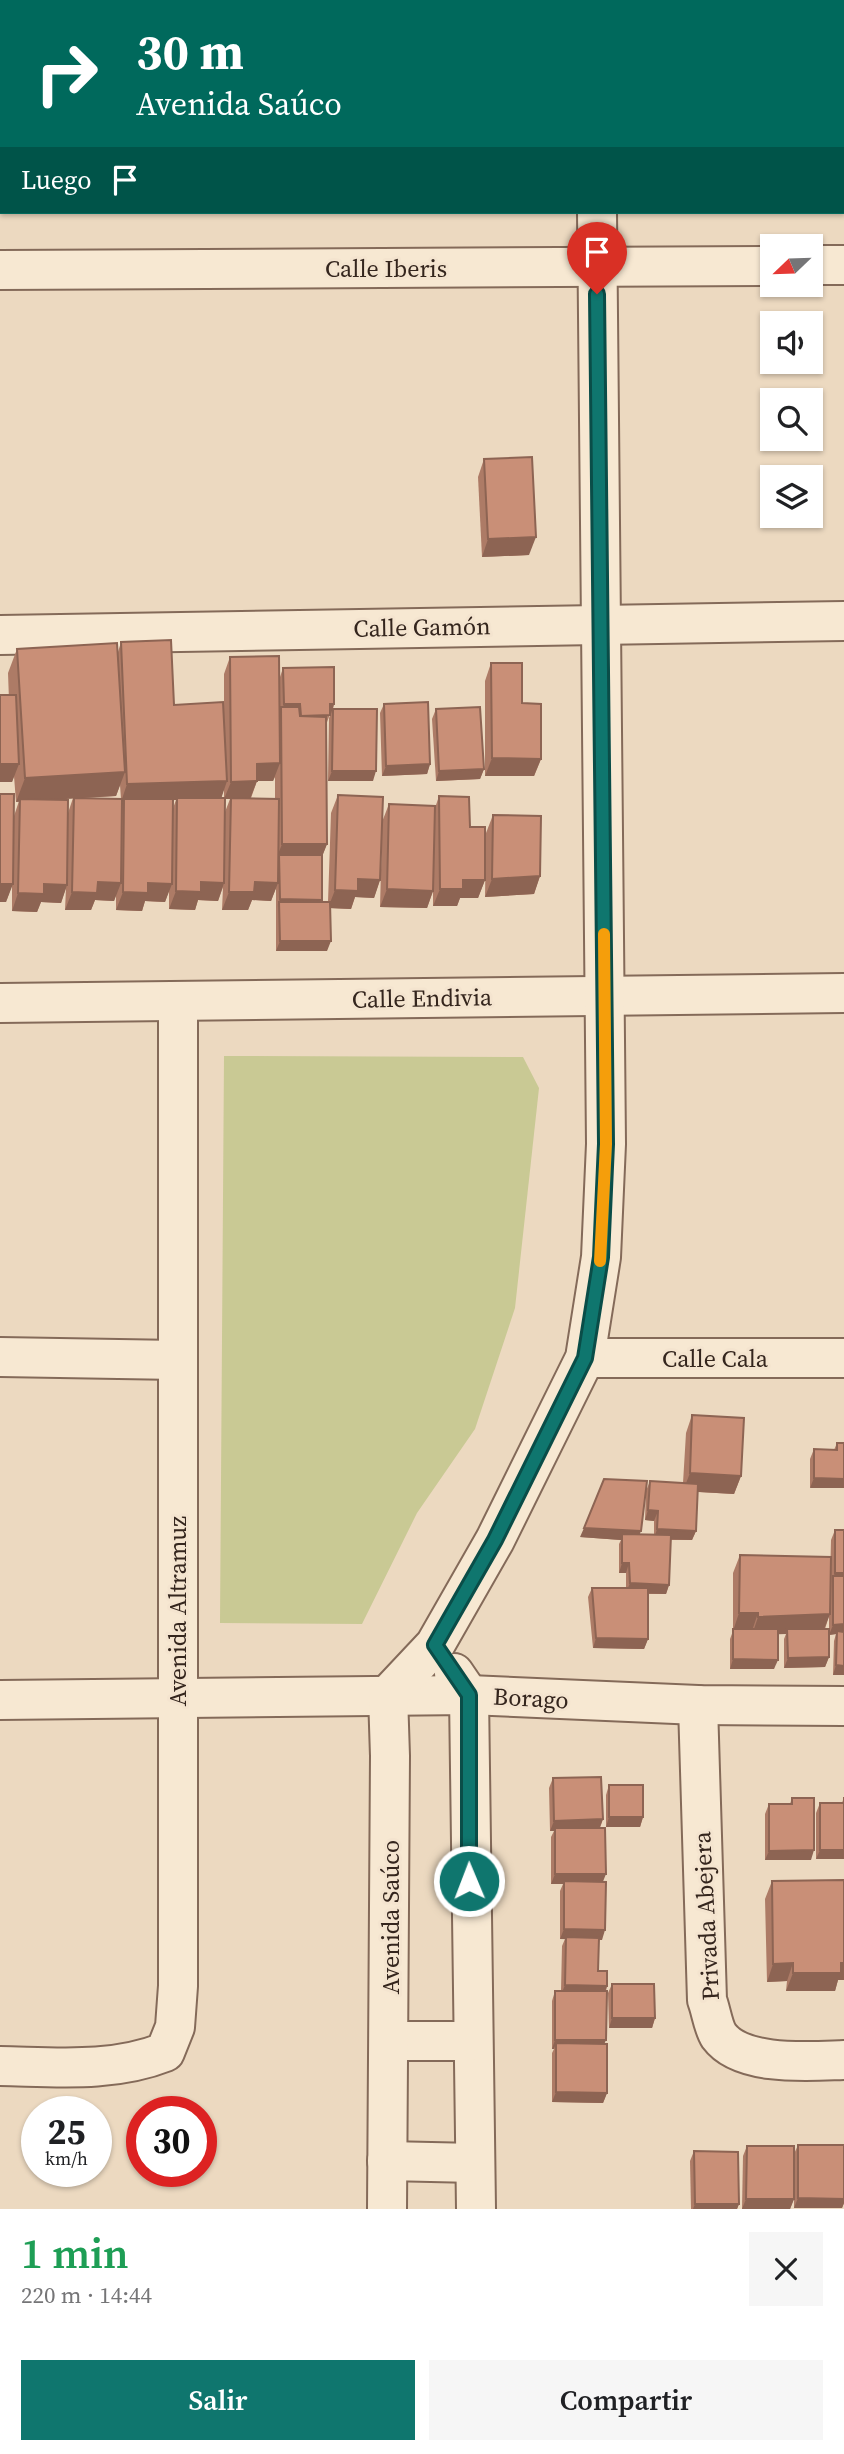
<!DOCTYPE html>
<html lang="es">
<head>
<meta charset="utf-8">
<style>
  body { margin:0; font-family:"Source Serif 4",serif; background:#f6f6f6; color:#202124; height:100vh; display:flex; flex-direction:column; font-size:26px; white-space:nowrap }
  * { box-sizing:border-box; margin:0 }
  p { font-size:23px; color:#757577 }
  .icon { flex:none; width:38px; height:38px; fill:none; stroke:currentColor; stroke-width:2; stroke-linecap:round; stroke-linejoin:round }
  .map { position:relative; height:2209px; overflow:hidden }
  .details { display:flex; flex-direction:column; background:#fff; flex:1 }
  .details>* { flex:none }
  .guide { position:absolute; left:0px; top:0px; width:845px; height:214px; box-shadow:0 2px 5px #0004; background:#00695c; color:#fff; overflow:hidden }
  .needle { width:46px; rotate:247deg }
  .controls { position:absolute; left:760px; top:234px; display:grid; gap:14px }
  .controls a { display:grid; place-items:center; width:63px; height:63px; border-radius:0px; background:#fff; box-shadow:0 2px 5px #0004; font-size:35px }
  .speed { position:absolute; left:21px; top:2096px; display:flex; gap:14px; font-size:35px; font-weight:700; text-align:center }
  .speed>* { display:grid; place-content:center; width:91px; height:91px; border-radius:50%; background:#fff; box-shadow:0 2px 5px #0004; line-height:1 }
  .speed small { font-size:18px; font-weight:400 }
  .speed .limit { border:10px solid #d22; background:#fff; color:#111 }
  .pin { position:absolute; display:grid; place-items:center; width:60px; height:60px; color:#fff; margin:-72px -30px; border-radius:50% 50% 50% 0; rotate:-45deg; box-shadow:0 0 7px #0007 }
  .pin .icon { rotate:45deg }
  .me { position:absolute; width:77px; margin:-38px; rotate:359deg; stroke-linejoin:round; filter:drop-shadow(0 0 5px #0008) }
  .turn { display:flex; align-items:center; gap:24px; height:147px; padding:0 21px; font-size:32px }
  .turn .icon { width:91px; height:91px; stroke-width:2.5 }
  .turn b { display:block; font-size:49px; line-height:60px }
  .then { display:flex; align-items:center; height:66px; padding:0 21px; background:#0003; gap:14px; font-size:26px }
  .round { display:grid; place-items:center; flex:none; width:74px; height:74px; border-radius:0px; background:#f6f6f6 }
  .head { display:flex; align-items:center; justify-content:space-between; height:119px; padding:0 21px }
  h1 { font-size:42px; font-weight:600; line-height:52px; color:#1e9e55 }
  .primary-button { display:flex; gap:14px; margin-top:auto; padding:14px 21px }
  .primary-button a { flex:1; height:80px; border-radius:0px; background:#0f766e; color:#fff; font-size:28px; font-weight:600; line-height:80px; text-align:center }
  .primary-button a+a { background:#f6f6f6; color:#202124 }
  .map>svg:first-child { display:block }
</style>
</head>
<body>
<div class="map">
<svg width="844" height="2209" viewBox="0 0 844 2209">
  <rect width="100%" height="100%" fill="#ecd9c0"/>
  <path fill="#c9c994" d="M224,1056L523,1057L539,1088L515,1308L475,1429L417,1513L362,1624L220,1623Z"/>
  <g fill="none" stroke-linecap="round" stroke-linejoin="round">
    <g stroke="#846a59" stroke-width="42">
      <g id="minor">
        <path d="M597,2V0"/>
        <path d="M810,265H844"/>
        <path d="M0,270L772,266"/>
        <path d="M0,635L844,621"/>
        <path d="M0,1003L844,993"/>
        <path d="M0,1357L178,1360"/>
        <path d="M585,1358H844"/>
        <path d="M454,1673L469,1695L476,2209"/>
        <path d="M0,1700L469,1695L698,1705L844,1706"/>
        <path d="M698,1705L707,2000C711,2010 713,2027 719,2036C742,2067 810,2061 844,2060"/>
        <path d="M389,2041H472"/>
        <path d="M0,2066C56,2067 112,2073 165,2052L175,2027L178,1986V1001"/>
        <path d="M387,2161L475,2163"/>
        <path d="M387,2209L390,1756L388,1695L435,1645L495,1540L585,1358L601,1257L606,1144L597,212"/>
      </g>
    </g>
    <use href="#minor" stroke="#f7e8d2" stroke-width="38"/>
  </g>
  <g fill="#ad7b66" fill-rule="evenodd">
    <path d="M484,459L529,555L482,557L478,477Z"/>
    <path d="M121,642L174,705L224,718V674L230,657L279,712L280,677L283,668L334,704L333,709L373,781H328L329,718L331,714H330L326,725L327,844L322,856V902H328L331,813L338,795L382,822L389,804L435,808L439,796L470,827L485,880L478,898H460L457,906H433V891L427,908L380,907L382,833L380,880L374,898L355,897L351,909L331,908L327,951H276V888L271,901L252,900L248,910H222L223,887L218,901L198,900L195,910L169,909V890L165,902L145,901L142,911L116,910V895L114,901L95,900L91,910H65L66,888L61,903L41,902L37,912L12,911V885L6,902L14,816L19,801L16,802L14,776L12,782L8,673L17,649L118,652ZM275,777V799L251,798L257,781H273ZM120,785L121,799L77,798L116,796ZM224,788V798H221ZM73,798L68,813L47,800ZM225,799H230L225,812ZM173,800H176L172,811Z"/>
    <path d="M491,663L541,759L534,776H485V681Z"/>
    <path d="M384,704L430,764L427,774L382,776L380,713Z"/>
    <path d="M436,709L484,769L480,779L436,781L432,719Z"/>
    <path d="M493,815L540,876L534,894L485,897L486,833Z"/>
    <path d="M692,1415L741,1476L734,1494L698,1492L696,1531L692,1540H671L669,1585L666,1594H648V1639L644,1649L593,1648L588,1597L592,1588H626V1573H619V1544L621,1540L580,1537L654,1535V1521L645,1520L646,1491L650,1481L683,1483L686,1433Z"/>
    <path d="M837,1443H844L810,1488V1459L814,1449L834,1450Z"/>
    <path d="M835,1530H844V1675H833L834,1641L836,1634L829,1635V1616L825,1629L829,1657L825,1667L784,1668V1639L786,1634H778L774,1669H730V1639L733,1631V1573L740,1555L830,1583L831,1540Z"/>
    <path d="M553,1778L603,1819L600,1828L603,1882L602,1940H599L598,1971L607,1986L606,1991L604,2044L607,2093L603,2103L552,2102V2053L554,2049H552V2001L555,1991H561L562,1946L565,1939H560V1891L563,1884H551V1837L554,1831H550L549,1788Z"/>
    <path d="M609,1785L643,1817L640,1827H606V1795Z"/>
    <path d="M844,1797V1859H816V1813L820,1803H842Z"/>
    <path d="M792,1798L811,1860H765V1814L769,1804H790Z"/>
    <path d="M844,1880V1980H838L835,1991H786L787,1981L767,1982L765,1899L772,1881Z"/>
    <path d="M612,1984L655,2018L652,2028H609L608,1993Z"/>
    <path d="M798,2145H844V2203L842,2208H794V2154Z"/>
    <path d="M747,2146L794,2199L790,2209H742L743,2156Z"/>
    <path d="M694,2151L739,2204L737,2209H691L690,2161Z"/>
  </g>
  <g fill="#8d6453">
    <path d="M536,537L529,555L482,557L488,539Z"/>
    <path d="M284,704H300L296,714L281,711Z"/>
    <path d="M330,704H334L331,714H326Z"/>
    <path d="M492,758L541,759L534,776H485Z"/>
    <path d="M280,763L273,781H257L250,799H224L231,782L257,764Z"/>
    <path d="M0,764H19L12,782H0Z"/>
    <path d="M430,764L427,774L382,776L386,766Z"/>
    <path d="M484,769L480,779L436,781L439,771Z"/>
    <path d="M332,771H376L373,781H328Z"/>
    <path d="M125,772L116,796L16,802L25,778Z"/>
    <path d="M227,781L221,799L177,798L176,800L124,802V799L123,802H121L127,784Z"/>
    <path d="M282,844H327L320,862L279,855L277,862H275Z"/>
    <path d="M540,876L534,894L485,897L492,879Z"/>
    <path d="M358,879L380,880L374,898L355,897L351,909L328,908L335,890Z"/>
    <path d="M463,880H485L478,898H460L457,906H433L440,889Z"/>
    <path d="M98,882L121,883L114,901L95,900L91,910H65L72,892Z"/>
    <path d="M201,882L224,883L218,901L198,900L195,910L169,909L176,891Z"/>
    <path d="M255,882L278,883L271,901L252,900L248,910H222L229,892Z"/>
    <path d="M148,883L172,884L165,902L145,901L142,911L116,910L123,892Z"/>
    <path d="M0,884H13L6,902H0Z"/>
    <path d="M44,884L67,885L61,903L41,902L37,912L12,911L18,893Z"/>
    <path d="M387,889L433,891L427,908L380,907Z"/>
    <path d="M280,899L322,900L319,909L279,902L276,909Z"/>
    <path d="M280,941H331L327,951H276Z"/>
    <path d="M690,1473L741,1476L734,1494L683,1491Z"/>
    <path d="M814,1478L844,1479V1488H810Z"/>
    <path d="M648,1510L658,1511L654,1521L645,1520Z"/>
    <path d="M584,1528L641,1531L637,1541L622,1534L621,1540L580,1537Z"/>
    <path d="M657,1529L696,1531L692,1540L654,1539Z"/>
    <path d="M622,1563H629L626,1573H619Z"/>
    <path d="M835,1573H844V1582L833,1577Z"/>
    <path d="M630,1583L669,1585L666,1594L626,1593Z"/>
    <path d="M739,1613H758L752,1631H733Z"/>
    <path d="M830,1614L823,1632L787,1629L786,1634L752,1635L758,1617Z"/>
    <path d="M844,1624V1634L837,1631L836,1634L829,1635L833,1625Z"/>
    <path d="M596,1638L648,1639L644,1649L593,1648Z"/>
    <path d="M829,1657L825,1667L784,1668L788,1658Z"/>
    <path d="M733,1659L778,1660L774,1669H730Z"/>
    <path d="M836,1665L844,1666V1675H833Z"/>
    <path d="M609,1817H643L640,1827H606Z"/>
    <path d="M603,1819L599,1829L555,1828L554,1831H550L554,1821Z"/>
    <path d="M814,1850L811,1860H765L769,1851Z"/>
    <path d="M820,1850H844V1859H816Z"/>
    <path d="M555,1874H606L602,1884L564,1881L563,1884H551Z"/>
    <path d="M564,1929L605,1930L602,1940L560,1939Z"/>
    <path d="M793,1963L787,1981L767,1982L773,1964Z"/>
    <path d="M841,1963H844V1980H838L835,1991H786L793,1973Z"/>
    <path d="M565,1985L607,1986L604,1995H561Z"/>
    <path d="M612,2018H655L652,2028H609Z"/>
    <path d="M555,2040H606L602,2049L556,2043L554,2049H552Z"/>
    <path d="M556,2092L607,2093L603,2103L552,2102Z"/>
    <path d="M798,2198L844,2199V2203L842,2208H794Z"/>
    <path d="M746,2199H794L790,2209H742Z"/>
    <path d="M695,2204H739L737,2209H693Z"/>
  </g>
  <g fill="#c98f77" stroke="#8d6453" stroke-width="2">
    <path d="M532,457L536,537L488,539L484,459Z"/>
    <path d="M171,640L174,705L223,702L227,781L127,784L121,642Z"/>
    <path d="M117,643L125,772L25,778L17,649Z"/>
    <path d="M279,656L280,763L257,764V781L231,782L230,657Z"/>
    <path d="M491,663H522V703L541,704V759L492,758Z"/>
    <path d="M334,667V704H330V715L301,716L300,704H284L283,668Z"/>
    <path d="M0,695H16L19,764H0Z"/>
    <path d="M428,702L430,764L386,766L384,704Z"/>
    <path d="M281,707H299L300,716L326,717L327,844H282Z"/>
    <path d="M480,707L484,769L439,771L436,709Z"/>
    <path d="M333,709H377L376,771H332Z"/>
    <path d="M0,794H14L13,884H0Z"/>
    <path d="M338,795L383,797L380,880L358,879V891L335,890Z"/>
    <path d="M439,796L469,797L470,827H485V880H463V889H440Z"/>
    <path d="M74,798L122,799L121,883L98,882L97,893L72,892Z"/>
    <path d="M177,798H225L224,883L201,882V892L176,891Z"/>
    <path d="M231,798L279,799L278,883L255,882L254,892H229Z"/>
    <path d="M20,799L68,800L67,885L44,884V894L18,893Z"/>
    <path d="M124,799H173L172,884L148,883V893L123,892Z"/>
    <path d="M389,804L435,806L433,891L387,889Z"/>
    <path d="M493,815L541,816L540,876L492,879Z"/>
    <path d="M279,855H322V900L280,899Z"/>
    <path d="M279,902H330L331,941H280Z"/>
    <path d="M692,1415L744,1418L741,1476L690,1473Z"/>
    <path d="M837,1443H844V1479L814,1478V1449L837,1450Z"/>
    <path d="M604,1479L647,1481L641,1531L584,1528Z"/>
    <path d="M650,1481L698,1484L696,1531L657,1529L658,1511L648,1510Z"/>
    <rect x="835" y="1530" width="9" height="43"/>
    <path d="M622,1534L671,1535L669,1585L630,1583L629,1563H622Z"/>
    <path d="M740,1555L831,1557L830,1614L758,1617V1613H739Z"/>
    <path d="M833,1576H844V1624L833,1625Z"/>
    <path d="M592,1588H648V1639L596,1638Z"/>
    <path d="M733,1629H778V1660L733,1659Z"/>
    <path d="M787,1629H829V1657L788,1658Z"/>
    <path d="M837,1631L844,1632V1666L836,1665Z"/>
    <path d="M601,1777L603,1819L554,1821L553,1778Z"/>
    <rect x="609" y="1785" width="34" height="32"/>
    <path d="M844,1797V1850H820V1803H844Z"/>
    <path d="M792,1798H814V1850L769,1851V1804H792Z"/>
    <path d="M555,1828H605L606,1874H555Z"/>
    <path d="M844,1880V1963H841V1973H793V1963L773,1964L772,1881Z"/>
    <path d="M564,1881L606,1882L605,1930L564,1929Z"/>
    <path d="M566,1937L599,1938L598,1971H607V1986L565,1985Z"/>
    <path d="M612,1984H654L655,2018H612Z"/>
    <path d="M555,1991H607L606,2040H555Z"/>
    <path d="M556,2043L607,2044V2093L556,2092Z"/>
    <path d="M798,2145H844V2199L798,2198Z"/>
    <path d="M747,2146H794V2199H746Z"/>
    <path d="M694,2151L738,2152L739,2204H695Z"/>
  </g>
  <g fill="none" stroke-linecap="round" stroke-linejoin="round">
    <g stroke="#0a4d48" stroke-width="18">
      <path id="route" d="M469,1881V1695L435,1645L495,1540L585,1358L601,1257L606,1144L597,294"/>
    </g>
    <use href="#route" stroke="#0f766e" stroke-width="12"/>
    <path stroke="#f59e0b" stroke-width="12" d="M600,1261L606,1144L604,934"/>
  </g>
  <g text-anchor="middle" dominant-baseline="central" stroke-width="6" stroke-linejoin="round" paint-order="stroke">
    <g font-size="24" fill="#34251d" stroke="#f4e4cf">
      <text x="386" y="268">Calle Iberis</text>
      <text transform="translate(422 627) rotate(-1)">Calle Gamón</text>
      <text transform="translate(422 998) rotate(-1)">Calle Endivia</text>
      <text x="715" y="1358">Calle Cala</text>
      <text transform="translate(177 1611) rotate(-90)">Avenida Altramuz</text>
      <text transform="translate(531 1698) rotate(3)">Borago</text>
      <text transform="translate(706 1916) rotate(-93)">Privada Abejera</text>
      <text transform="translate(390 1917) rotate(-90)">Avenida Saúco</text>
    </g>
  </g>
</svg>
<div class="controls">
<a><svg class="needle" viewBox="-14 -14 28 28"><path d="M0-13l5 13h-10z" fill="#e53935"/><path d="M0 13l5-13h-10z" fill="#757577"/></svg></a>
<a><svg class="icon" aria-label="sound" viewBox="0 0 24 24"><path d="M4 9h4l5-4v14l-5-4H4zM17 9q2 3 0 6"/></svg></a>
<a><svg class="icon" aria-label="search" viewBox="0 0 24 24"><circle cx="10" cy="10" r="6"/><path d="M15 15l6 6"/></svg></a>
<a><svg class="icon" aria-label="layers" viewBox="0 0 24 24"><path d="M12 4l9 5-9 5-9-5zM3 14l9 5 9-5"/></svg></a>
</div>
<div class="speed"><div>25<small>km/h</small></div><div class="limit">30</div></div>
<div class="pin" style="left:597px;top:294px;background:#d93025"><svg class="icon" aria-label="arrive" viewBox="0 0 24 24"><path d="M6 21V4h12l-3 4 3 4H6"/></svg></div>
<svg class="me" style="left:469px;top:1881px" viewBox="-20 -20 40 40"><circle r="17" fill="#0f766e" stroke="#fff" stroke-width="3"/><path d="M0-11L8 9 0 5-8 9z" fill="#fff"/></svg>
<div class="guide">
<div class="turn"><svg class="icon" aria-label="right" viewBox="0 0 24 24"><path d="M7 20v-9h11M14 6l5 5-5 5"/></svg><div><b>30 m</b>Avenida Saúco</div></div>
<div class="then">Luego<svg class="icon" aria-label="arrive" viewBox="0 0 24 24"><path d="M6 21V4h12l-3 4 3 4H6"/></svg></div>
</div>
</div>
<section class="details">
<div class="head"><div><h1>1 min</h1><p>220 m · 14:44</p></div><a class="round"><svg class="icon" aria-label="close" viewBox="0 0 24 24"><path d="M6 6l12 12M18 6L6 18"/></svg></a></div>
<div class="primary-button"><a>Salir</a><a>Compartir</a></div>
</section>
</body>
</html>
